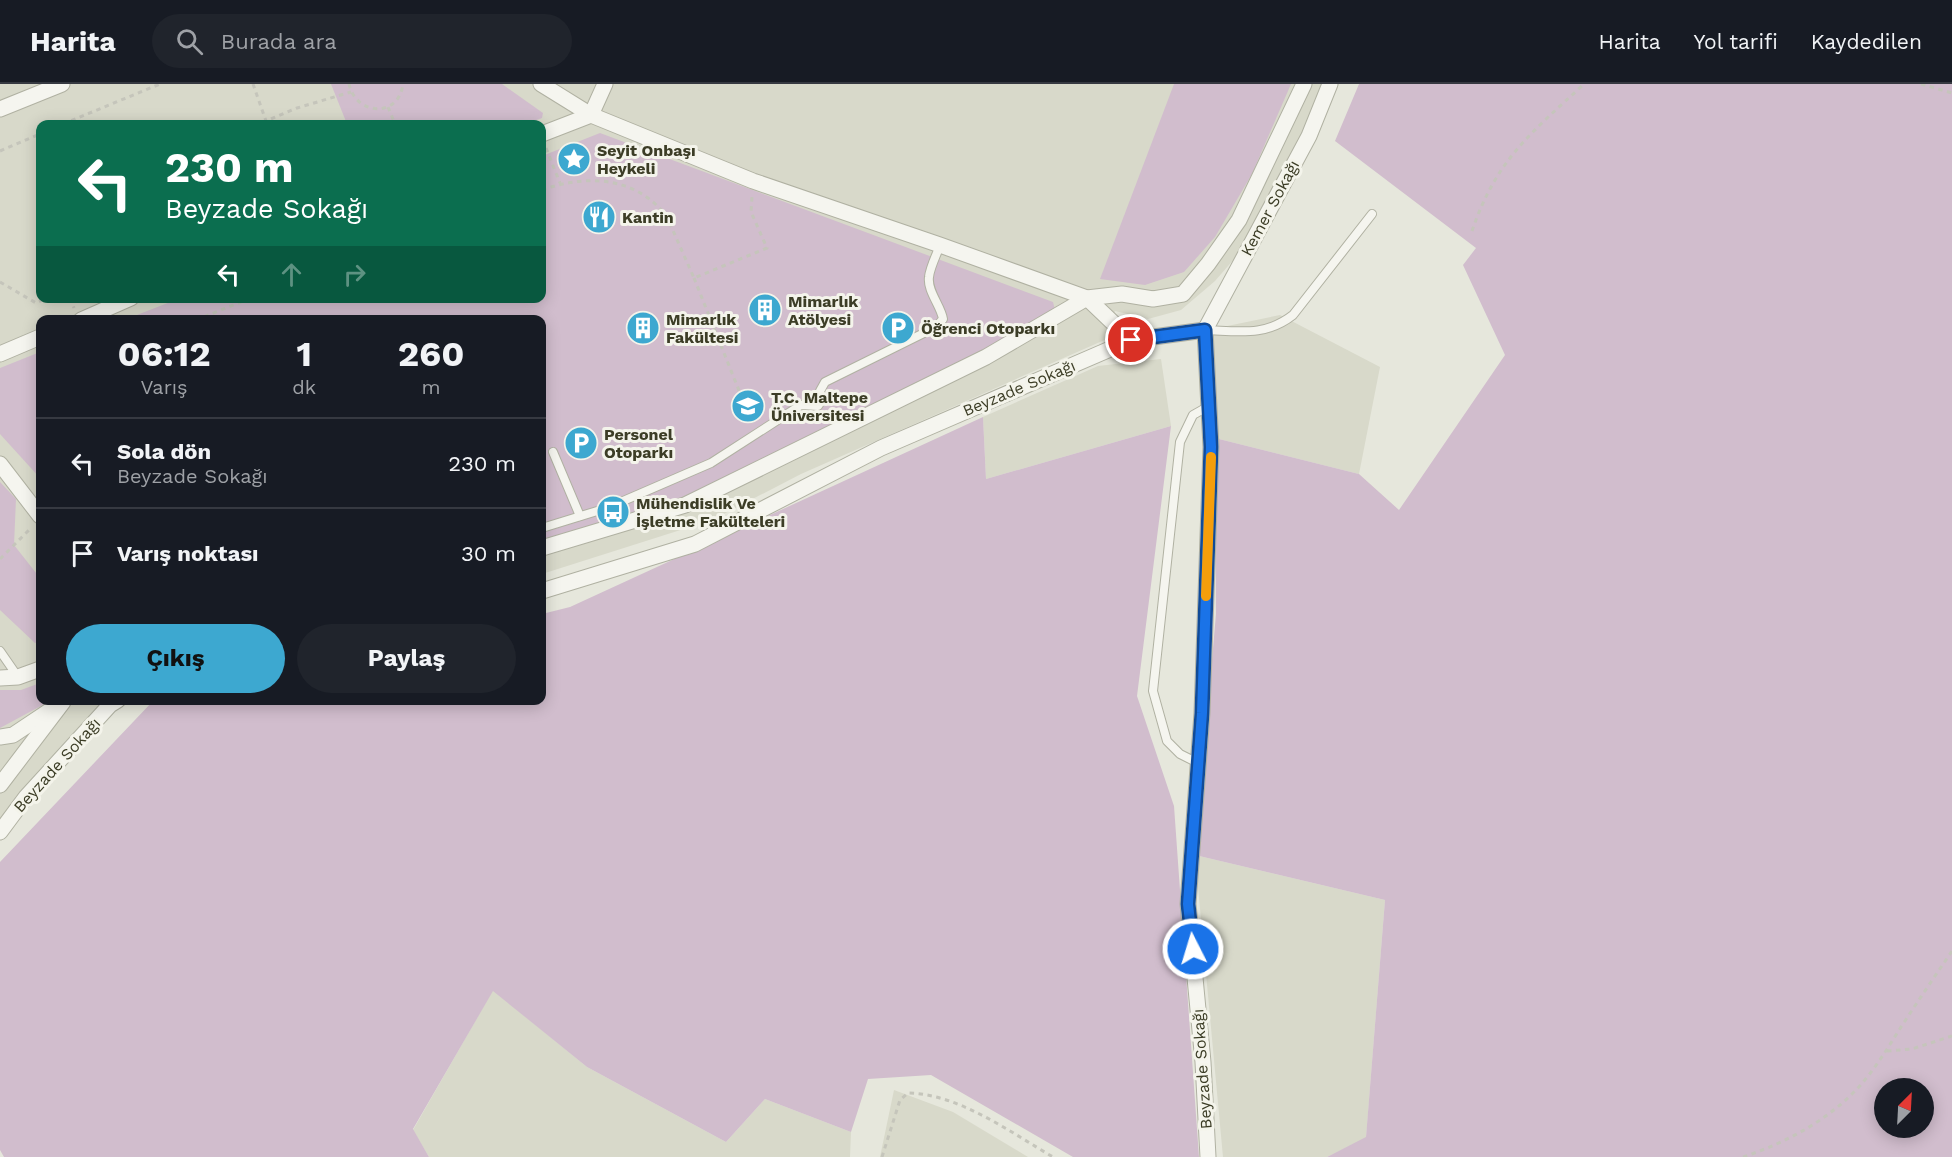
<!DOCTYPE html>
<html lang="tr">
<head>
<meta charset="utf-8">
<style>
  body { margin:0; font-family:"Work Sans",sans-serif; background:#20242c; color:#f1f3f6; height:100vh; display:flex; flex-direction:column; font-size:22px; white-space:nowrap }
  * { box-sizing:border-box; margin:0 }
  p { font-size:20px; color:#9ea1a6 }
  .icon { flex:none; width:33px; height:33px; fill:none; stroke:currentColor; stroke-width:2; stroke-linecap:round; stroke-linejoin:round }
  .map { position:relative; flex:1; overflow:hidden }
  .panel { position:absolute; left:36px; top:231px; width:510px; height:390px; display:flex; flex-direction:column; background:#171b24; border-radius:12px; box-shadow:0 3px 15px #0003 }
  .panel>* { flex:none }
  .top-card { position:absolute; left:36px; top:36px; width:510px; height:183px; border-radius:12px; box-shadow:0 3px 15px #0003; background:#0b6e4f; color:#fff; overflow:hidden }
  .needle { width:39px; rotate:24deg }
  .controls { position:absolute; left:1874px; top:994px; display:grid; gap:12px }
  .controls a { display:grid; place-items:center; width:60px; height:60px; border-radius:50%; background:#171b24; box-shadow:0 3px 15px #0003; font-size:30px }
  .pin { position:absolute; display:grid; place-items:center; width:51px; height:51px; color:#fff; margin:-26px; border:3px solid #fff; border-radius:50%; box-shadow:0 2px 6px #0007 }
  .me { position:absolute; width:66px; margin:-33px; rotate:355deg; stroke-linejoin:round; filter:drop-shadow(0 0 4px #0008) }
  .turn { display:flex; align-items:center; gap:21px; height:126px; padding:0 30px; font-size:27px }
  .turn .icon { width:78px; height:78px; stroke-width:2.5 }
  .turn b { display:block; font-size:42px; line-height:51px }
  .lanes { display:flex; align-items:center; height:57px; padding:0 30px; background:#0003; justify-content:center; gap:30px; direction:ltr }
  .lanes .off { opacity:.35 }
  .eta { display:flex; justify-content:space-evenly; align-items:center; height:102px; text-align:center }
  .eta b { font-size:36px; font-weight:700; line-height:42px }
  .primary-button { display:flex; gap:12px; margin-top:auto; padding:12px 30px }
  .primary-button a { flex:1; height:69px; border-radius:36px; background:#3da8d0; color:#111; font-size:24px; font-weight:700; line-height:69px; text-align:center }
  .primary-button a+a { background:#20242c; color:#f1f3f6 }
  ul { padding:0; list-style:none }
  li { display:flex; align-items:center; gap:18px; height:90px; padding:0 30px; border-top:2px solid #363941 }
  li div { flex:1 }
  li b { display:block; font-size:22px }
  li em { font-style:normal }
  header { display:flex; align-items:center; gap:36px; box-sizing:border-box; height:84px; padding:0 30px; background:#171b24; border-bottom:2px solid #363941 }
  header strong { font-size:28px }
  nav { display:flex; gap:33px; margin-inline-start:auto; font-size:21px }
  .search { width:420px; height:54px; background:#20242c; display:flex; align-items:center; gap:15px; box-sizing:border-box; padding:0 21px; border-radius:33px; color:#9ea1a6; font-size:22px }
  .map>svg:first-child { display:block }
</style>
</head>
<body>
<header>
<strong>Harita</strong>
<div class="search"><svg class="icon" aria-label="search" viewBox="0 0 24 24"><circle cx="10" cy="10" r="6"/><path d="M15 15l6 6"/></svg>Burada ara</div>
<nav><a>Harita</a><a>Yol tarifi</a><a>Kaydedilen</a></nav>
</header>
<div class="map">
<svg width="1952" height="1073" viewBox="0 0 1952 1073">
  <rect width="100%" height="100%" fill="#e6e7dc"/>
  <g fill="#d8d9ca" fill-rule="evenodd">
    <path d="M0,0H1325L1301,55L1235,174L1215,197L1181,226L1148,235L1115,227L1109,254L801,390L712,436L542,490V236H40V616L117,617L0,751ZM40,40H542V214H40Z"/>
    <path d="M1280,231L1380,283L1359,390L1215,354L1208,246Z"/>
    <path d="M1161,275L1171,342L986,395L983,333L1098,282Z"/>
    <path d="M1195,771L1385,816L1366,1054L1327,1073H1223Z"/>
    <path d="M493,906L587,983L726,1058L765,1015L851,1048L850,1073H429L413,1046Z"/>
    <path d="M894,1006L953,1028L1028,1073H880Z"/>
  </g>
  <g fill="#d1bdcd" fill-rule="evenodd">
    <path d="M331,0H502L543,29L542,34L525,40H347Z"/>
    <path d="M1174,0H1291L1252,90L1215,153L1184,188L1145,201L1100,195Z"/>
    <path d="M1359,0H1952V1073H1327L1366,1053L1385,816L1195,771L1216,530L1215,354L1359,390L1399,426L1505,271L1463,181L1476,164L1335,57ZM1884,1005H1923V1044H1884Z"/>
    <path d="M600,49L1053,218L1055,226L1036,239L947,284L713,400L657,424L628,429L542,458V236H124L178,215L542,214V72Z"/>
    <path d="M40,268V394L0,350V284Z"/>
    <path d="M983,333L986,395L1171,342L1137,612L1174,722L1199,1073H1073L931,991L868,995L851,1048L765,1015L726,1058L587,983L493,907L413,1045L429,1073H4L0,1066V778L153,617L542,616V530L570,523Z"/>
    <path d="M0,398L16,415L14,461L40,494V558L35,559L0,526Z"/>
    <path d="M40,599V616L50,617L0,644V606H21Z"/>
  </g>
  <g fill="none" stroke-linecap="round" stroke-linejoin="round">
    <g stroke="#b0b1a2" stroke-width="10">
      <g id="lane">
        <path d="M1205,246C1238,247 1265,253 1293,231L1372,130"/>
        <path d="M553,368L580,432"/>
        <path d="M542,444L607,424L711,379L801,321L818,322L822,316L820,307L825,298L936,243L943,235C941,222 927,207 929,193C930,183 937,170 940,161"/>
        <path d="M0,567L18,593"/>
        <path d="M1198,679L1180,670L1167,657L1153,607L1180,358L1193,331L1209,322"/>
      </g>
    </g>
    <g stroke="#b0b1a2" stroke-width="17">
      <g id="street">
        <path d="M541,0L591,31L753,97L940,161L1087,214L1131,256"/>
        <path d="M0,25L62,0"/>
        <path d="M542,50L591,31L605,0"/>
        <path d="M81,236L131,214"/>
        <path d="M1205,246L1309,52L1330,0"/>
        <path d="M0,270L40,253"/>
        <path d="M0,380L40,432"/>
        <path d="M542,464L685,421L986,273L1087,214L1122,210L1153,215L1183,210L1208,180L1239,136L1304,0"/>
        <path d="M542,507L695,460L881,364L1131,256L1205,246L1211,363L1202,629L1188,820L1203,978L1208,1073"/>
        <path d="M0,594L18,593L40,585"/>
        <path d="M0,653L13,651L55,623"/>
        <path d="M0,701L63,618"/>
        <path d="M0,748L26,713L110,621L118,616"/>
      </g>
    </g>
    <g stroke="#c5c5bb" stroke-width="3" stroke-dasharray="4.5 4.5" stroke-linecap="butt">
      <path d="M253,0L266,37"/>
      <path d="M349,0C356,32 399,34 403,0"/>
      <path d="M1921,0L1952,9"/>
      <path d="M388,23L395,40"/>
      <path d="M63,40L160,0"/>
      <path d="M268,40L266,37L297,24L351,8"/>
      <path d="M546,64L560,99"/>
      <path d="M0,67L40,50"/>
      <path d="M542,106C587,90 636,92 667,133L694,194L767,164L751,128L752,113"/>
      <path d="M1472,147C1496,76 1531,49 1584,0"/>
      <path d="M694,194L752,339"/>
      <path d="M0,198L36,219L47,214"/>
      <path d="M70,214L74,224"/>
      <path d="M233,214L236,221"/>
      <path d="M196,236L251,214"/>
      <path d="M0,475L31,444"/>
      <path d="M1887,967L1912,965L1952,952"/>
      <path d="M882,1073L900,1016L908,1009C959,1010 1010,1048 1053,1073"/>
      <path d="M1743,1073C1785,1059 1825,1038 1856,1006C1874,987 1887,965 1901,943C1918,917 1935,892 1952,867"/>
    </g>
    <use href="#lane" stroke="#f5f5ef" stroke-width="8"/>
    <use href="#street" stroke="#f5f5ef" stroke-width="15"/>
  </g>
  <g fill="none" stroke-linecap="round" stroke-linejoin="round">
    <g stroke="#114b97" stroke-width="15">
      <path id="route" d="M1131,256L1205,246L1211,363L1202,629L1188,820L1193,865"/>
    </g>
    <use href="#route" stroke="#1a73e8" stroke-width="10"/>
    <path stroke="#f59e0b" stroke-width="10" d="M1206,512L1211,373"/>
  </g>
  <defs>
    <g id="sight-disc" transform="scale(1.725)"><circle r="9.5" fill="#3da8d0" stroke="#f4f4eb"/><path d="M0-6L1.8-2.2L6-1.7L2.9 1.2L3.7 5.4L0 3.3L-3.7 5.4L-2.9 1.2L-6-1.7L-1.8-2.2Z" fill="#fff"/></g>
    <g id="restaurant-disc" transform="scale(1.725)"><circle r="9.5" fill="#3da8d0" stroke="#f4f4eb"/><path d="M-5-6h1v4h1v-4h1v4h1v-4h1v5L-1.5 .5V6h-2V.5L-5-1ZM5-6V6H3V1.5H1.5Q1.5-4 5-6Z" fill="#fff"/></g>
    <g id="building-disc" transform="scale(1.725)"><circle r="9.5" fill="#3da8d0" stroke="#f4f4eb"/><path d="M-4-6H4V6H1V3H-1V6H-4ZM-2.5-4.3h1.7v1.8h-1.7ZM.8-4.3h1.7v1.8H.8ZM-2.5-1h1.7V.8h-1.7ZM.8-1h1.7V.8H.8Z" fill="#fff"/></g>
    <g id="parking-disc" transform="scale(1.725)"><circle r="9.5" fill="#3da8d0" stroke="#f4f4eb"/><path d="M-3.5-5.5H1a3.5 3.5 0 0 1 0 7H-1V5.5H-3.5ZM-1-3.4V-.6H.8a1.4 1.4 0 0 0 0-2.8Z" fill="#fff"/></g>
    <g id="university-disc" transform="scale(1.725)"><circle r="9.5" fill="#3da8d0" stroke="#f4f4eb"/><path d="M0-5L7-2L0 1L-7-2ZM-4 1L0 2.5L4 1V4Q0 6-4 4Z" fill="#fff"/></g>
    <g id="bus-disc" transform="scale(1.725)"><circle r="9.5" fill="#3da8d0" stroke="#f4f4eb"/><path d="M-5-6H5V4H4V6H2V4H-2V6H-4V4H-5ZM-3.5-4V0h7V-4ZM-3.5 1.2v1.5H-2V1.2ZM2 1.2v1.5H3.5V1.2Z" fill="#fff"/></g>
  </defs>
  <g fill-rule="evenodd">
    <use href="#sight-disc" x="574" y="75"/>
    <use href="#restaurant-disc" x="599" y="133"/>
    <use href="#building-disc" x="765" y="226"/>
    <use href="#building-disc" x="643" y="244"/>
    <use href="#parking-disc" x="898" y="244"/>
    <use href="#university-disc" x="748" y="322"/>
    <use href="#parking-disc" x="581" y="359"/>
    <use href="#bus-disc" x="613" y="428"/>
  </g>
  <g text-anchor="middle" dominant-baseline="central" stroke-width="6" stroke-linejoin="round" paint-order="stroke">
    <g font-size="16" font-weight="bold" fill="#3c3d26" stroke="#f4f4eb" text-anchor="start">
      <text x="597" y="66">Seyit Onbaşı<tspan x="597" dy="18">Heykeli</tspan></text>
      <text x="622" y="133">Kantin</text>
      <text x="788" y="217">Mimarlık<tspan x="788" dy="18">Atölyesi</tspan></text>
      <text x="666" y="235">Mimarlık<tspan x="666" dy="18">Fakültesi</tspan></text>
      <text x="921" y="244">Öğrenci Otoparkı</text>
      <text x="771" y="313">T.C. Maltepe<tspan x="771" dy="18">Üniversitesi</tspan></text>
      <text x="604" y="350">Personel<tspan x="604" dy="18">Otoparkı</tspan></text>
      <text x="636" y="419">Mühendislik Ve<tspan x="636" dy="18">İşletme Fakülteleri</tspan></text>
    </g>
    <g font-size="16" fill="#3c3d26" stroke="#f4f4eb">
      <text transform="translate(1270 124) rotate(-62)">Kemer Sokağı</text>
      <text transform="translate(1019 304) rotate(-23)">Beyzade Sokağı</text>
      <text transform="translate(57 681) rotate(-48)">Beyzade Sokağı</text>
      <text transform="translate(1202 985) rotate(-94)">Beyzade Sokağı</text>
    </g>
  </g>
</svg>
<div class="controls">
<a><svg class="needle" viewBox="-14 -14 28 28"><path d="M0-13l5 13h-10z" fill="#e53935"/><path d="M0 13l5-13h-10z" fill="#9ea1a6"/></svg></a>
</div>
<div class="pin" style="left:1131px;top:256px;background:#d93025"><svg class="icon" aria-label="arrive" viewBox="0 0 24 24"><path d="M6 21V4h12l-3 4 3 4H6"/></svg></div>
<svg class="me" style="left:1193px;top:865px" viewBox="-20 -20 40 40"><circle r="17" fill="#1a73e8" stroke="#fff" stroke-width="3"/><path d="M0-11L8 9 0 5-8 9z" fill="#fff"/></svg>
<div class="top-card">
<div class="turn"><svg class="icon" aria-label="left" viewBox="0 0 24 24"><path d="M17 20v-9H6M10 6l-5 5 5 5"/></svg><div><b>230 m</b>Beyzade Sokağı</div></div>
<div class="lanes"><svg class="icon" aria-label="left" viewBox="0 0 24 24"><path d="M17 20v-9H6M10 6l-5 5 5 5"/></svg><svg class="icon off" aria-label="ahead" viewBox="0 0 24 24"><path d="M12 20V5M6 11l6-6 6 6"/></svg><svg class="icon off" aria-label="right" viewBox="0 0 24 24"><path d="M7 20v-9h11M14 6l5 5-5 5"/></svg></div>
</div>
<section class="panel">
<div class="eta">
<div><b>06:12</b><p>Varış</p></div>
<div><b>1</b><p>dk</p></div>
<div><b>260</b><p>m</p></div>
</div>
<ul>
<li><svg class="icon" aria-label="left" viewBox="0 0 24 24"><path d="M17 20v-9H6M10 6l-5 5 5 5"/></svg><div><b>Sola dön</b><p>Beyzade Sokağı</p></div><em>230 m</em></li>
<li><svg class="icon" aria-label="arrive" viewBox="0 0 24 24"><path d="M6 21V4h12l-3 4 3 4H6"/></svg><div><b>Varış noktası</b></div><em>30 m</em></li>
</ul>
<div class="primary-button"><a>Çıkış</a><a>Paylaş</a></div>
</section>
</div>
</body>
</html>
